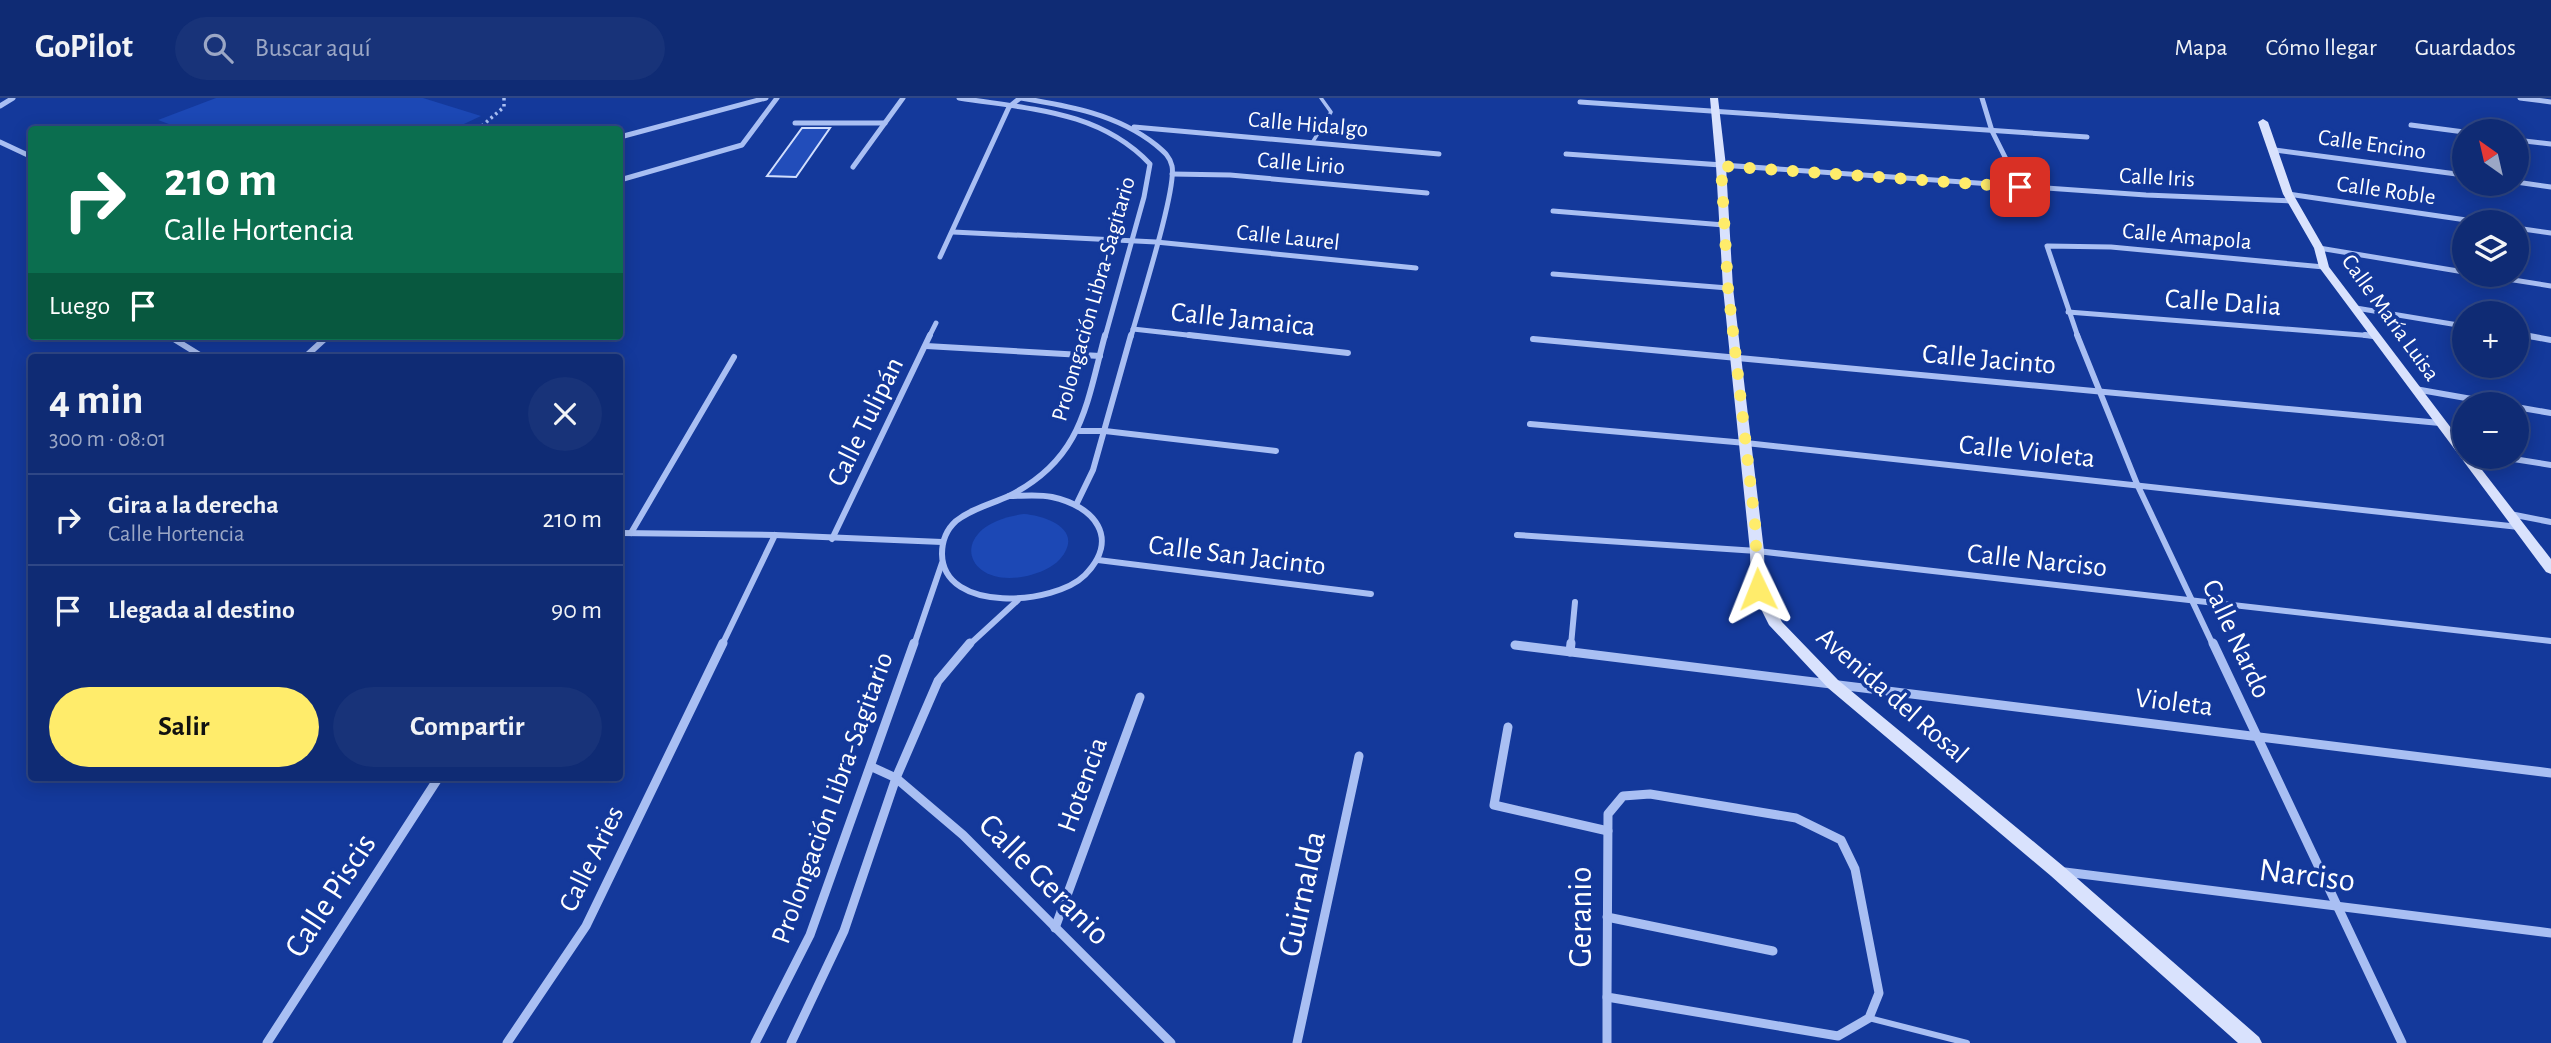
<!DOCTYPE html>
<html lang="es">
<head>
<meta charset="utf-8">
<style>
  body { margin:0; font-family:"Alegreya Sans",sans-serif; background:#183379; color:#f1f3f6; height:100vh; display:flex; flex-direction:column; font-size:26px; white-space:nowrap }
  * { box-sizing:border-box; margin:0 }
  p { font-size:23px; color:#9ba7c5 }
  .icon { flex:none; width:38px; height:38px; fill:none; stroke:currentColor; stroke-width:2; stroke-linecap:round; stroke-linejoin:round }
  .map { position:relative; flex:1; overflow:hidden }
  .panel { position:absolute; left:28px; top:256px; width:595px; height:427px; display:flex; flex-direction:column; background:#0f2b74; border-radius:7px; box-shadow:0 4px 18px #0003,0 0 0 2px #2f4786 }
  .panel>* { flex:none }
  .hud { position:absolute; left:28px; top:28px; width:595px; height:214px; border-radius:7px; box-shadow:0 4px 18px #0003,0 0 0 2px #2f4786; background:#0b6e4f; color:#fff; overflow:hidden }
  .needle { width:46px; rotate:326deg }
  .buttons { position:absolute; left:2452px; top:21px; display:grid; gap:14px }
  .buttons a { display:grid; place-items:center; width:77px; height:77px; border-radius:50%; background:#0f2b74; box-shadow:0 4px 18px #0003,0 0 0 2px #2f4786; font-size:35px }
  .pin { position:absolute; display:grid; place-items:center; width:60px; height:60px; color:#fff; margin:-30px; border-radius:14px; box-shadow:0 4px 10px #0006 }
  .me { position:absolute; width:77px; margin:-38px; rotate:358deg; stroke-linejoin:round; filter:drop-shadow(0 0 5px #0008) }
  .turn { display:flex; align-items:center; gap:24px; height:147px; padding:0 21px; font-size:32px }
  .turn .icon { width:91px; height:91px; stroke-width:2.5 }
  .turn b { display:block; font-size:49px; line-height:60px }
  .then { display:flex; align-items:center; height:66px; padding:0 21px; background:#0003; gap:14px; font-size:26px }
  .round { display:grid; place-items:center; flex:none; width:74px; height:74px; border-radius:37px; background:#183379 }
  .headline { display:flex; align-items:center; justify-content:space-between; height:119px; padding:0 21px }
  h1 { font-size:42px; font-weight:600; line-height:52px }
  .action { display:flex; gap:14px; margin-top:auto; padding:14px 21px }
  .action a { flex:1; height:80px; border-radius:42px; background:#ffec6b; color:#111; font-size:28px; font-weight:600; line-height:80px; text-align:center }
  .action a+a { background:#183379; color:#f1f3f6 }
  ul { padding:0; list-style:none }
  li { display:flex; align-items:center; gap:21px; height:91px; padding:0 21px; border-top:2px solid #2f4786 }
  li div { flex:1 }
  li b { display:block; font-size:26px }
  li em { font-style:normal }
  header { display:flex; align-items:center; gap:42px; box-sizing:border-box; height:98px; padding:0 35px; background:#0f2b74; border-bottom:2px solid #2f4786 }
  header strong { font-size:33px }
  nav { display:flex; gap:38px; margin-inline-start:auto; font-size:24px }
  .search { width:490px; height:63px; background:#183379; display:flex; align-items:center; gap:18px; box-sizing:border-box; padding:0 24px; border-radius:38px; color:#9ba7c5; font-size:26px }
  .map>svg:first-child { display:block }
</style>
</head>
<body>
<header>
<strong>GoPilot</strong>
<div class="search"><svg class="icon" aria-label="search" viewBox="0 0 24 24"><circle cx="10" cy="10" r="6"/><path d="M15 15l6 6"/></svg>Buscar aquí</div>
<nav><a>Mapa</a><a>Cómo llegar</a><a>Guardados</a></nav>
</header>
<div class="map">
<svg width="2551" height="945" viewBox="0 0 2551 945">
  <rect width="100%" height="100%" fill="#14399b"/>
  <g fill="#1c48b5">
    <path d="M216,0H423L481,18L451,32H185L158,22Z"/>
    <path d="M1024,416C1047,418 1085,432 1060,461C1052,470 1039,475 1027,478C962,492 945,426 1024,416Z"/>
  </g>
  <path fill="#224dba" stroke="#d1defd" stroke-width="2" d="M802,30H830L796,79L767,78Z"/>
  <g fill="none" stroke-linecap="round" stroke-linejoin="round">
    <path stroke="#a9bff3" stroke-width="3.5" stroke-dasharray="2.5 3.5" stroke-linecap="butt" d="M477,32L504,9V0"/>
    <path stroke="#a9bff3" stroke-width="3.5" d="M1312,45L1331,14L1321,0"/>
    <path stroke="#a9bff3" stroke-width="6" d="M1869,920L1967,945"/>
    <g stroke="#a9bff3" stroke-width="5">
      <path d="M959,0C1028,11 1099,12 1150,66L1144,99L1105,239"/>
      <path d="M1021,0C1069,8 1117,16 1156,47C1163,53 1170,58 1172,68C1177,91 1139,209 1131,239"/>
      <path d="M1982,0L1992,33L2020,89"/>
      <path d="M2520,0L2551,4"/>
      <path d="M1580,4L2087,39"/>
      <path d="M0,8L13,0"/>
      <path d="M795,25H885"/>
      <path d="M2411,27L2464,34"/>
      <path d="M1134,29L1439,56"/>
      <path d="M620,39L766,0"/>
      <path d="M2516,42L2551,46"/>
      <path d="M0,44L32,59"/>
      <path d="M2275,52L2464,77"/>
      <path d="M1566,56L2146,97L2292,103"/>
      <path d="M853,69L903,0"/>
      <path d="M1172,76L1230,77L1427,95"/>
      <path d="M620,82L742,47L777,0"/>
      <path d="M2516,84L2551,89"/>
      <path d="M2288,96L2480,124"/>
      <path d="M1553,113L1724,127"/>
      <path d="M2516,130L2551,135"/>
      <path d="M953,134L1156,144L1416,170"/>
      <path d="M2319,150L2464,174"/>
      <path d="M940,159L1009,9L1020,0"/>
      <path d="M1553,176L1728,190"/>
      <path d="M2482,177L2551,188"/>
      <path d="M2356,210L2464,228"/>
      <path d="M2068,214L2374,238"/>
      <path d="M1133,231L1205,239"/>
      <path d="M2516,236L2534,239"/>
      <path d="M929,239L936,225"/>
      <path d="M2078,239L2047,148L2111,149L2324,169"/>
    </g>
    <g stroke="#a9bff3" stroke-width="6">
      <path d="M1189,237L1348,255"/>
      <path d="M2077,237L2137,386L2213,547"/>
      <path d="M2365,237L2374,238"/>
      <path d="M2524,237L2551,242"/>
      <path d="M169,238L203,259"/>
      <path d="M1533,241L2440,325"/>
      <path d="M926,248L1100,258"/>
      <path d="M305,259L328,238"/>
      <path d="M2415,291L2500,306"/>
      <path d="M2516,309L2551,315"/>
      <path d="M1530,326L1746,345L2519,429"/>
      <path d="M1079,333H1105L1276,353"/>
      <path d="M2501,359L2551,367"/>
      <path d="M1009,398C1023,398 1038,396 1052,399C1094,408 1121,440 1085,477C1055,507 943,516 942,456C942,443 946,432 956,423C971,411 991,406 1009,398Z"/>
      <path d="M1009,398C1082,361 1086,308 1105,237"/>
      <path d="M1077,405L1093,372L1131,237"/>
      <path d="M2510,416L2551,424"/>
      <path d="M620,435L775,437L942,444"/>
      <path d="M631,435L734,259"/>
      <path d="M1517,437L1757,453L2551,543"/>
      <path d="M832,441L930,237"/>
      <path d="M1098,462L1371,496"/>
      <path d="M722,547L775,437"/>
      <path d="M914,547L942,465"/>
      <path d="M969,547L1018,502"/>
      <path d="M1571,547L1575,504"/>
    </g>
    <g stroke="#a9bff3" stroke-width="9">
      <path d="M2213,545L2402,945"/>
      <path d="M1515,547L2551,675"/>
      <path d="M1570,554L1571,545"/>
      <path d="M1508,629L1494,707L1608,733"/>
      <path d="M872,669L896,680L963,737L1171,945"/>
      <path d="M1650,696L1796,720L1841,742L1855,771L1879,895L1869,920L1838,938L1607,899L1608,716L1623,698Z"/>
      <path d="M2065,774L2551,835"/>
      <path d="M1607,819L1773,853"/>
      <path d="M1055,830L1140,599"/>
      <path d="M267,945L439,679"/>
      <path d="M507,945L586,828L723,545"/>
      <path d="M755,945L810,837L914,545"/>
      <path d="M791,945L844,833L896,680L938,583L970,545"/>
      <path d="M1297,945L1359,658"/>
      <path d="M1607,945V899"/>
    </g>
    <g fill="#d9e2fd" fill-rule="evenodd">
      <path d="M1710,0H1718L1726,68L1733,190L1764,453L1765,491L1782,524L1838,582L2063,768L2259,939L2262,945H2238L2051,778L1828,590L1769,527L1751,491L1750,453L1723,190L1716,68Z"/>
      <path d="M2263,21L2268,24L2293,96L2324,150L2329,169L2464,347V359H2472L2551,461V476L2546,474L2319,169L2314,150L2283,96L2258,24Z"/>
    </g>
  </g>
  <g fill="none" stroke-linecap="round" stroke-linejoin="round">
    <path stroke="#ffec6b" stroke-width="12" stroke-dasharray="0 21.6" d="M1758,491L1755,426L1728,190L1721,68L2020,89"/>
  </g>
  <g text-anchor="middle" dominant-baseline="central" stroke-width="7" stroke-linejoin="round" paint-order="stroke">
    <g font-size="23" fill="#fff" stroke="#14399b">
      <text transform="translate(1308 27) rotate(5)">Calle Hidalgo</text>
      <text transform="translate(2372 47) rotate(8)">Calle Encino</text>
      <text transform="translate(1301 66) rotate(5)">Calle Lirio</text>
      <text transform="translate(2157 80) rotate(3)">Calle Iris</text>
      <text transform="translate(2386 93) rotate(8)">Calle Roble</text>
      <text transform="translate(2187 139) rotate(5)">Calle Amapola</text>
      <text transform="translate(1288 140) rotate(6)">Calle Laurel</text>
      <text transform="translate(1094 201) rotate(-74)">Prolongación Libra-Sagitario</text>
      <text transform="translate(2390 220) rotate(54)">Calle María Luisa</text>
    </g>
    <g font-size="28" fill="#fff" stroke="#14399b">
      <text transform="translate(2223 205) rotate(4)">Calle Dalia</text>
      <text transform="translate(1243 222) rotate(6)">Calle Jamaica</text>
      <text transform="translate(1989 262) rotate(5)">Calle Jacinto</text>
      <text transform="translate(866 324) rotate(-64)">Calle Tulipán</text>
      <text transform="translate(2027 354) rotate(6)">Calle Violeta</text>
      <text transform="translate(1237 458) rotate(7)">Calle San Jacinto</text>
      <text transform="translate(2037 463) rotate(6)">Calle Narciso</text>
      <text transform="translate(2236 541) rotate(65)">Calle Nardo</text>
      <text transform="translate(1892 598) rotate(41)">Avenida del Rosal</text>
      <text transform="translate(2174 605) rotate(7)">Violeta</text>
      <text transform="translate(1083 687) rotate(-70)">Hotencia</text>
      <text transform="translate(833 700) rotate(-70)">Prolongación Libra-Sagitario</text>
      <text transform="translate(592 761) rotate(-64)">Calle Aries</text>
    </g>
    <g font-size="33" fill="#fff" stroke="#14399b">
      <text transform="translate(2307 778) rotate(7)">Narciso</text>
      <text transform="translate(1044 782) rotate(45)">Calle Geranio</text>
      <text transform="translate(1303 796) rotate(-78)">Guirnalda</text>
      <text transform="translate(331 798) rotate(-57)">Calle Piscis</text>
      <text transform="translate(1581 819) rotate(-90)">Geranio</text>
    </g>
  </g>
</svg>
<div class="buttons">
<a><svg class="needle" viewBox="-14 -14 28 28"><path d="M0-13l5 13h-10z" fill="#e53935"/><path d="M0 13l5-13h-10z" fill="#9ba7c5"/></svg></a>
<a><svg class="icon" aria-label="layers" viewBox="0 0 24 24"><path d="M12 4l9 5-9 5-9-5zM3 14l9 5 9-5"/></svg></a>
<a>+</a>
<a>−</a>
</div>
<div class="pin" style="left:2020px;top:89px;background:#d93025"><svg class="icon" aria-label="arrive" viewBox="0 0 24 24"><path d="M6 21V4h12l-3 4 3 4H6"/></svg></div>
<svg class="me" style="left:1758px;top:491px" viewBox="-20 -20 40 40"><path d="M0-17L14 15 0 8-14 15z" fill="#ffec6b" stroke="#fff" stroke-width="4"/></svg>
<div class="hud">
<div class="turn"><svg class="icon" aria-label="right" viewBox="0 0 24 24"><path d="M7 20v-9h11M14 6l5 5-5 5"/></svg><div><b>210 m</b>Calle Hortencia</div></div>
<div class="then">Luego<svg class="icon" aria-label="arrive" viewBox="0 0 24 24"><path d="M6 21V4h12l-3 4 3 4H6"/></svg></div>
</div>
<section class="panel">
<div class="headline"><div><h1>4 min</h1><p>300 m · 08:01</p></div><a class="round"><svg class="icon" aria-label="close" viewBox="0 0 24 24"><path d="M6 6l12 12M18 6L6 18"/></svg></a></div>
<ul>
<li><svg class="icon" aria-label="right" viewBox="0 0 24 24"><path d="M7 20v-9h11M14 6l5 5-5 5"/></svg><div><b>Gira a la derecha</b><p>Calle Hortencia</p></div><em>210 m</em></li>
<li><svg class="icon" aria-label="arrive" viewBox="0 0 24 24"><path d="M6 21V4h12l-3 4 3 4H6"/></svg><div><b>Llegada al destino</b></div><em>90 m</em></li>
</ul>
<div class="action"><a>Salir</a><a>Compartir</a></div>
</section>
</div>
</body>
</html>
